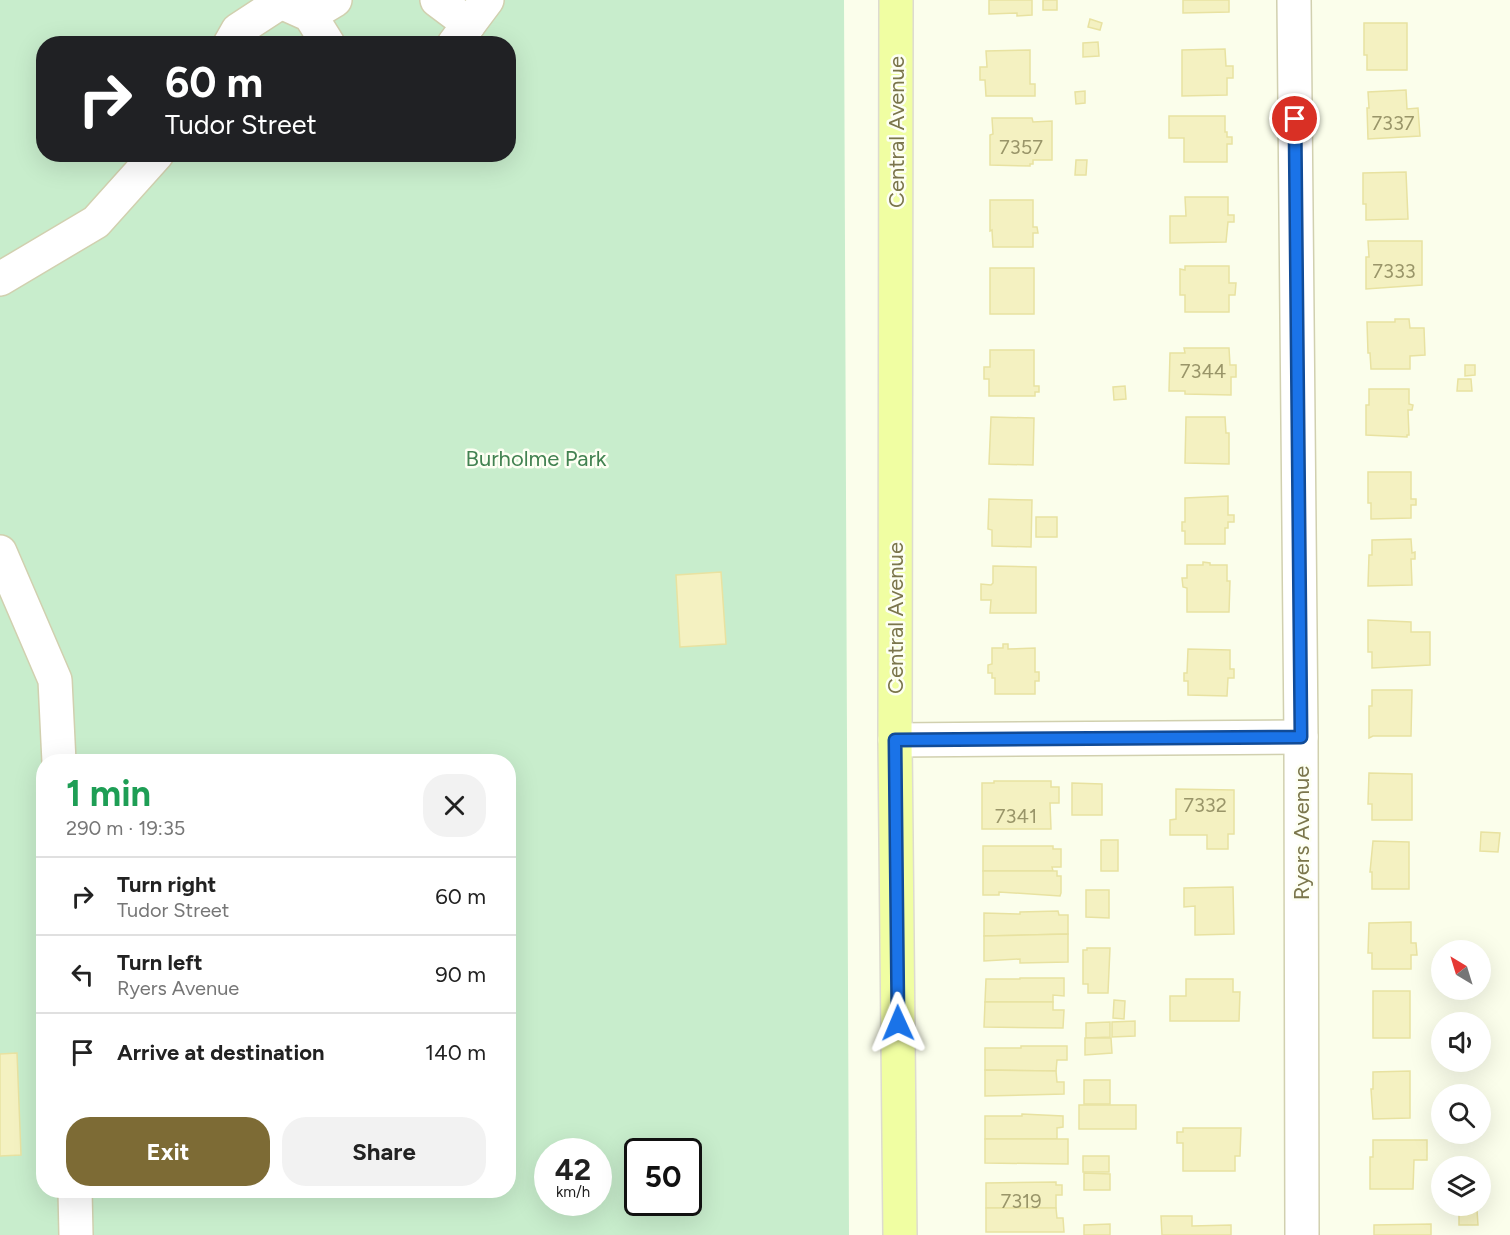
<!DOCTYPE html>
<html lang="en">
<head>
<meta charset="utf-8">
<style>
  body { margin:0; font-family:Figtree,sans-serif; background:#f2f2f2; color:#222; height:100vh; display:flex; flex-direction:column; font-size:22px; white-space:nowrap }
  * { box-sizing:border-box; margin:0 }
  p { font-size:20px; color:#767676 }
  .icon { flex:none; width:33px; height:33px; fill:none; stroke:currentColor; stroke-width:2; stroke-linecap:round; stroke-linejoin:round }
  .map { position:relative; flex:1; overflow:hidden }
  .side { position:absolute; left:36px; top:754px; width:480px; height:444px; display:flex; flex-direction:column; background:#fff; border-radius:24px; box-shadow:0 6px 24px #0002 }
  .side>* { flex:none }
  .banner { position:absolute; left:36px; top:36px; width:480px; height:126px; border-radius:24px; box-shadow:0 6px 24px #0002; background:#202124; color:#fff; overflow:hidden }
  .needle { width:39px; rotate:322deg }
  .controls { position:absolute; left:1431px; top:940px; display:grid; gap:12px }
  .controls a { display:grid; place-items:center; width:60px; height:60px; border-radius:50%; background:#fff; box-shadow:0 6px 24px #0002; font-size:30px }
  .speed { position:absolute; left:534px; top:1138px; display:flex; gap:12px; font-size:30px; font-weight:700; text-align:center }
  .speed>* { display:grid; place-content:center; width:78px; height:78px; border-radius:50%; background:#fff; box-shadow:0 6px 24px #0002; line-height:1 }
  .speed small { font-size:15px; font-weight:400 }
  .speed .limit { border:3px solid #111; border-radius:9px; background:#fff; color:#111 }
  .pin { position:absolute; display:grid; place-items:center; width:51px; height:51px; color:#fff; margin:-26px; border:3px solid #fff; border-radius:50%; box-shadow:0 2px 6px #0007 }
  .me { position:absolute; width:66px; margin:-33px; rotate:359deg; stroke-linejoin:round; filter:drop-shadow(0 0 4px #0008) }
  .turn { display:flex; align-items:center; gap:21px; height:126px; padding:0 30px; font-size:27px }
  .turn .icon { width:78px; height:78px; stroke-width:2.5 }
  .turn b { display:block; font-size:42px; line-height:51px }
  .round { display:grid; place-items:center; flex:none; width:63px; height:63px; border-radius:24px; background:#f2f2f2 }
  .overview { display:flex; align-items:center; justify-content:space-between; height:102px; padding:0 30px }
  h1 { font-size:36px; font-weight:700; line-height:45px; color:#1e9e55 }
  .button { display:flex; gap:12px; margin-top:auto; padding:12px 30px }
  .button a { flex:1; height:69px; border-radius:24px; background:#7d6b35; color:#fff; font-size:24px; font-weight:700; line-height:69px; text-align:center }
  .button a+a { background:#f2f2f2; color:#222 }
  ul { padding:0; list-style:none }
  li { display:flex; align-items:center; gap:18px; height:78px; padding:0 30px; border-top:2px solid #e0e0e0 }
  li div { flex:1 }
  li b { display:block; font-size:22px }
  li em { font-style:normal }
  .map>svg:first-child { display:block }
</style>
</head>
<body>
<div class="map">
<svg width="1510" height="1235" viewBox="0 0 1510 1235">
  <rect width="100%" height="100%" fill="#fbfeeb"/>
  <path fill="#c8edcc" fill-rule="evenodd" d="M0,0H844L849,1235H0ZM44,44H508V154H44ZM44,762H508V1191H44ZM548,1152H598V1203H548ZM638,1152H688V1203H638Z"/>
  <g fill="#f4f1c1" stroke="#e8e2a1" stroke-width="1.5">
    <path d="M989,0H1032V15L1017,16V13L989,14Z"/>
    <rect x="1043" y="0" width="14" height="10"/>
    <path d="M1183,0H1229V12L1183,13Z"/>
    <path d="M1090,19L1102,23L1100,30L1088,27Z"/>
    <path d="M1364,23H1407V70H1367V55H1364Z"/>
    <path d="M1098,42L1099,56L1083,57V43Z"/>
    <path d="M1225,49L1226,66H1233V78H1227V95L1182,96V50Z"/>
    <path d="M1030,50V84H1035V96H986L985,80H980V67H987L986,51Z"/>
    <path d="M1406,90L1407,109L1418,108L1420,136L1368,139L1367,108H1369L1368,92Z"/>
    <path d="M1085,91V103L1076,104L1075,92Z"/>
    <path d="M1169,116H1225V132H1227V137H1232V144H1227V162H1184V138H1169Z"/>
    <path d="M992,118H1032L1033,122L1052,121V160H1033V164H1030V166L990,165V135L993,134Z"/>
    <path d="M1076,160H1087L1086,175H1075Z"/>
    <path d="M1406,172L1408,219L1366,220V204H1363V173Z"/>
    <path d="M1185,197H1228V215H1234V222H1228L1226,242L1170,243V216H1186Z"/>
    <path d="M990,200H1033V227H1037L1038,233H1033V247H993L992,230L990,231Z"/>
    <path d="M1368,241H1422V285L1366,289V257H1369Z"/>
    <path d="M1185,266H1229V283H1236L1235,295H1229V312H1185V295H1180V269L1185,270Z"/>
    <rect x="990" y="268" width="44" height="46"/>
    <path d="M1395,319H1409L1410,328H1424L1425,355L1410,356V369H1371L1370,353H1368L1367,322H1395Z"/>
    <path d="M1184,348H1229L1230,365H1236V377H1231V395L1185,394V391H1169L1170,353H1185Z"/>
    <path d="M990,350H1034V386H1039V392H1035V396H989V379H984V367H990Z"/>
    <path d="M1465,365H1475V375L1465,376Z"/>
    <path d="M1458,379H1471L1472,391H1457Z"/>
    <path d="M1125,386L1126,399L1114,400L1113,387Z"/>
    <path d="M1369,389H1409V404L1413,405L1412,410H1408L1409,435H1407V437L1366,435V405H1369Z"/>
    <path d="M991,417L1034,418L1033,465L989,464Z"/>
    <path d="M1186,417H1225L1226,433H1229V464L1185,463Z"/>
    <path d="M1368,472H1411V499H1416V505H1411V518L1371,519V503H1368Z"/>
    <path d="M1228,496V515H1234V522H1228V528H1225V544H1185V531H1182V522H1185V498Z"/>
    <path d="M989,499L1032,500L1031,547L992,546V530L988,529Z"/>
    <rect x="1036" y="517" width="21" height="20"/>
    <path d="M1411,539L1412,553L1415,552V559H1411L1412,585L1368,586L1369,555H1372V540Z"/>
    <path d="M1203,562L1210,563V565H1227V581H1230L1229,612H1187V588L1183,587L1182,578H1187V565H1203Z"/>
    <path d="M993,566L1036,567V613H990L991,600H981V584L991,585L993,583Z"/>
    <path d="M721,572L726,644L680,647L676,575Z"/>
    <path d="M1368,620L1411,622V632H1430V665L1372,668V652H1368Z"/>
    <path d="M1003,644H1008V649L1035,648V672H1039V681H1035V694H995V678H992V673H988V665L992,664V648H1003Z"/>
    <path d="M1188,649L1230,650V669H1234V678H1228L1227,696L1188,695V681H1184V673H1187Z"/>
    <path d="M1372,690H1412L1411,736H1373L1369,738V706H1372Z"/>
    <path d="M1369,773L1412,774V820H1372V804H1368Z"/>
    <path d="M994,781H1051V787H1059V803H1050L1051,829H982V783H994Z"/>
    <path d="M1072,783L1102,784V815H1072Z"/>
    <path d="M1176,789L1234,790V834H1228V849H1207V835H1170V820L1176,819Z"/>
    <path d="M1481,832L1500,833L1498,852L1480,851Z"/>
    <rect x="1101" y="840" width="17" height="31"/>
    <path d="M1373,841L1409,842V889H1372V872H1370Z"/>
    <path d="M983,846H1053V849H1061V867H1052L1053,871H983Z"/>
    <path d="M983,871H1057V876H1061V893L1060,896L999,892V895H983Z"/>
    <path d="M1233,887L1234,934L1195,935V906L1184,907V888Z"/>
    <path d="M1086,890H1109V918L1086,917Z"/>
    <path d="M1058,911L1059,915H1068V934L984,936V913L1020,914V912Z"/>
    <path d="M1411,922V943H1416L1417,955H1411V969H1372V953H1368L1369,923Z"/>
    <path d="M1068,934V962L1020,963V959L984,961V936Z"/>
    <path d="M1087,948H1110L1108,993H1088V984H1083V950H1087Z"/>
    <path d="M1020,978H1064V996L1053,995V1002H985L986,979H1020Z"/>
    <path d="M1186,979H1233V992H1240L1239,1021H1170V996H1186Z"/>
    <rect x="1373" y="991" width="37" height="47"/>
    <path d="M1114,1000L1125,1001L1124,1019L1113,1018Z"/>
    <path d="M985,1002H1053V1010H1064L1063,1028L984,1027Z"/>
    <path d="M1135,1021V1036L1112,1037V1022Z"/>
    <path d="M1110,1022V1037L1086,1038V1023Z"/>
    <path d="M1085,1038H1111L1112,1053L1085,1055Z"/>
    <path d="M1021,1046H1067V1060H1057L1056,1071L985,1070V1048H1021Z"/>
    <path d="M17,1053L21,1155L0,1156V1054Z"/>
    <path d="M985,1070L1056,1071L1057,1082H1064V1094L985,1096Z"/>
    <path d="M1410,1071V1118L1373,1119L1371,1089H1373V1072Z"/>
    <rect x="1084" y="1080" width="26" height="24"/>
    <rect x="1079" y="1105" width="57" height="24"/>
    <path d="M1022,1114L1063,1116V1127L1057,1128V1139H985V1116H1022Z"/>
    <path d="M1183,1128H1241L1240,1156H1235V1171H1183V1143H1177V1132H1183Z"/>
    <path d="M985,1139H1068V1164L985,1163Z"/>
    <path d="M1373,1140H1427V1160H1414L1413,1189H1370V1157H1373Z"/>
    <rect x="1083" y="1156" width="26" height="16"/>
    <path d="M1084,1173L1110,1174V1190H1084Z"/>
    <path d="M1056,1182V1185H1062V1195H1056V1208H986V1183Z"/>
    <path d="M986,1208H1056L1057,1218H1063L1064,1232H986Z"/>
    <path d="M1477,1210L1478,1225H1459V1211Z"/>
    <path d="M1161,1216H1192V1226L1231,1225V1235H1162Z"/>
    <path d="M1110,1224V1235H1084V1225Z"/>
    <path d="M1431,1224V1235H1374V1225Z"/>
  </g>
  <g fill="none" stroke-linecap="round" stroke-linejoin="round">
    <g stroke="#d1d0af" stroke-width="36">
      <g id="minor">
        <path d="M281,0V2L310,15L328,44"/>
        <path d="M437,0L469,24"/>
        <path d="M1294,0L1301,737L1302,1235"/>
        <path d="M310,15L335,0"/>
        <path d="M230,44L238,30L281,2"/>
        <path d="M454,44L487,0"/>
        <path d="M0,279L96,222L157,154"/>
        <path d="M0,552L55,680L59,762"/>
        <path d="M895,740L1301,737"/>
        <path d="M75,1191L76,1235"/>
      </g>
    </g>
    <g stroke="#dddbd0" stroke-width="36">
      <path id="major" d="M896,0L895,740L900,1235"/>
    </g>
    <use href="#minor" stroke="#fff" stroke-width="33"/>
    <use href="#major" stroke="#f0fea2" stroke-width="33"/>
  </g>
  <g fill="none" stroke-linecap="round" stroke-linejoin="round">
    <g stroke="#114b97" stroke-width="15">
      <path id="route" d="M898,1023L895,740L1301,737L1295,119"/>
    </g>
    <use href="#route" stroke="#1a73e8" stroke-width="10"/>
  </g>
  <g text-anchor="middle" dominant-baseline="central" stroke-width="5" stroke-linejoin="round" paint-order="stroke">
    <g font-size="20" fill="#999569">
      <text x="1393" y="123">7337</text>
      <text x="1021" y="147">7357</text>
      <text x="1394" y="271">7333</text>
      <text x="1203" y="371">7344</text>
      <text x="1205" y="805">7332</text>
      <text x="1016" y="816">7341</text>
      <text x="1021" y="1201">7319</text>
    </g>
    <g font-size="22" fill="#7b764c" stroke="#fdfff3">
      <text transform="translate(896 132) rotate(-90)">Central Avenue</text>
      <text transform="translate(895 618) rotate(-90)">Central Avenue</text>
      <text transform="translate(1301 833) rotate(-90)">Ryers Avenue</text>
    </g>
    <g font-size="22" fill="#428251" stroke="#fdfff3">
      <text x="536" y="458">Burholme Park</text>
    </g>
  </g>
</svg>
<div class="controls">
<a><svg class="needle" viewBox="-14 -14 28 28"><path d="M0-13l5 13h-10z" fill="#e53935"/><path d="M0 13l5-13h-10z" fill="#767676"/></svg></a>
<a><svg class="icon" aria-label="sound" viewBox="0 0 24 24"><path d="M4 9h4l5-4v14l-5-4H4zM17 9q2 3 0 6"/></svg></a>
<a><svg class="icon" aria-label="search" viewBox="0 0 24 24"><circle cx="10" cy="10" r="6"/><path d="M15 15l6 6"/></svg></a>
<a><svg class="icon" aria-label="layers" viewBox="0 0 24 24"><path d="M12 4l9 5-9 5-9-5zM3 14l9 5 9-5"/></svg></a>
</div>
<div class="speed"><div>42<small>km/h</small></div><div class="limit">50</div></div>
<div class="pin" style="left:1295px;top:119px;background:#d93025"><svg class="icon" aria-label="arrive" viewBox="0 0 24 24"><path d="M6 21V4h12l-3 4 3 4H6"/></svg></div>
<svg class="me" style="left:898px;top:1023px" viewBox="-20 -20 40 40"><path d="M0-17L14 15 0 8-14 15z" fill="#1a73e8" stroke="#fff" stroke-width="4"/></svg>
<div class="banner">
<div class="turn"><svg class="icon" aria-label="right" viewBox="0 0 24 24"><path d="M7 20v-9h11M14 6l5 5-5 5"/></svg><div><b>60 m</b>Tudor Street</div></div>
</div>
<section class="side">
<div class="overview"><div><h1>1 min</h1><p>290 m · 19:35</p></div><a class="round"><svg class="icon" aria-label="close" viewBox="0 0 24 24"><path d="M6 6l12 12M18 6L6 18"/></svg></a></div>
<ul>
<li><svg class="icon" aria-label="right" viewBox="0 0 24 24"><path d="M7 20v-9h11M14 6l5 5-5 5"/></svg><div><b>Turn right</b><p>Tudor Street</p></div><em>60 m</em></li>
<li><svg class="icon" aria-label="left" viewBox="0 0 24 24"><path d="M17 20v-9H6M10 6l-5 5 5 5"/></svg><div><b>Turn left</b><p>Ryers Avenue</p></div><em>90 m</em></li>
<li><svg class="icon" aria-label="arrive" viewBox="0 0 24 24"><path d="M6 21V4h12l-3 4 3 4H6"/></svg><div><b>Arrive at destination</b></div><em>140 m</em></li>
</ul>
<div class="button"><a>Exit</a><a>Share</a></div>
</section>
</div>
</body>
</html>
